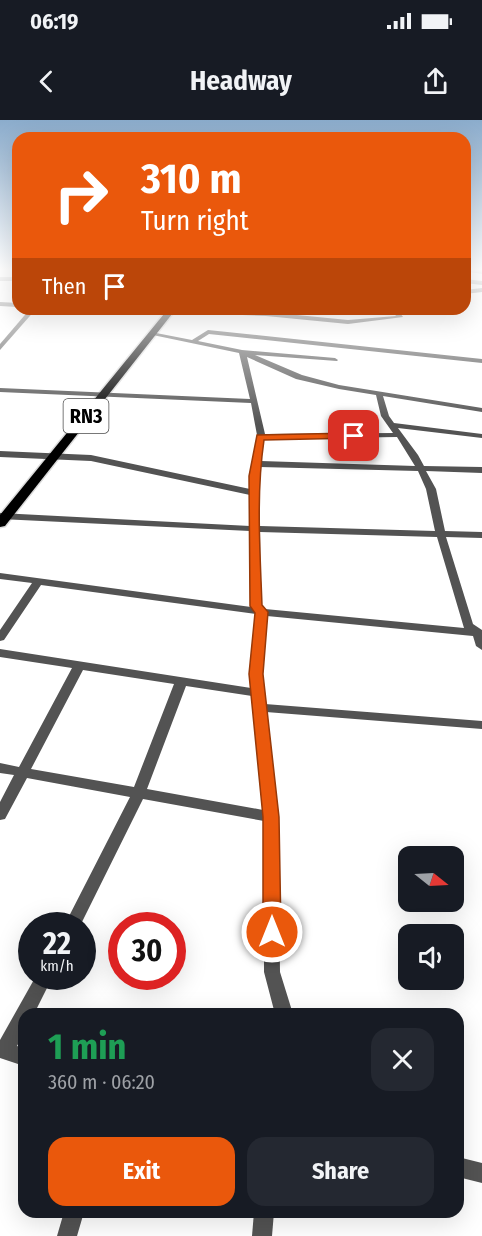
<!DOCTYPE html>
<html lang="en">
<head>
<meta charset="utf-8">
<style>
  body { margin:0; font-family:"Fira Sans Condensed",sans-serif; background:#242831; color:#f1f3f6; height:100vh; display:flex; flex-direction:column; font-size:22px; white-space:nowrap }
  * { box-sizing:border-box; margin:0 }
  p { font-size:20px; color:#9ea1a6 }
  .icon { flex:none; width:33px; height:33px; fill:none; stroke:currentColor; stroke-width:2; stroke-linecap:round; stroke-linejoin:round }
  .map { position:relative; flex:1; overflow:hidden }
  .details { position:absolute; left:18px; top:888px; width:446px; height:210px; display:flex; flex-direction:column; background:#171b24; border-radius:18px; box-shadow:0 6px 24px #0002 }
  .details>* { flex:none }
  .guide { position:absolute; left:12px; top:12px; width:459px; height:183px; border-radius:18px; box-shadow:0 6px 24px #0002; background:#ea580c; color:#fff; overflow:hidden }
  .needle { width:39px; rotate:108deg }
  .buttons { position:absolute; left:398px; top:726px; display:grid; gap:12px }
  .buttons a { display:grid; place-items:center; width:66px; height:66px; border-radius:12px; background:#171b24; box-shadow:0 6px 24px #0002; font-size:30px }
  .speed { position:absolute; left:18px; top:792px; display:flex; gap:12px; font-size:30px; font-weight:700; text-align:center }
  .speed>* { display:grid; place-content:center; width:78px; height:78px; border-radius:50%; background:#171b24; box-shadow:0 6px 24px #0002; line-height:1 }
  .speed small { font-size:15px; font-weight:400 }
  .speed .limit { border:9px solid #d22; background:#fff; color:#111 }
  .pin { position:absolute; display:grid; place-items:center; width:51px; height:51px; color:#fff; margin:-26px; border-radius:12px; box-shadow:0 3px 9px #0006 }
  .me { position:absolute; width:66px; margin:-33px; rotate:0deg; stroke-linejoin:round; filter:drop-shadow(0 0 4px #0008) }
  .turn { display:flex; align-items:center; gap:21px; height:126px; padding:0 30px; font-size:27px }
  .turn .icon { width:78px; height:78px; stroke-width:2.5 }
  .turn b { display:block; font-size:42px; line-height:51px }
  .then { display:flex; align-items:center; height:57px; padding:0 30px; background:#0003; gap:12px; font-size:22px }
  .round { display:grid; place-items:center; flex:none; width:63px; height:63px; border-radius:18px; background:#242831 }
  .overview { display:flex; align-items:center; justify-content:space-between; height:102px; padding:0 30px }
  h1 { font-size:36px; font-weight:700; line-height:45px; color:#1e9e55 }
  .cta { display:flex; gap:12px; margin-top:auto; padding:12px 30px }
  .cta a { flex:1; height:69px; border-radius:18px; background:#ea580c; color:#fff; font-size:24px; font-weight:700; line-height:69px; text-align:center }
  .cta a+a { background:#242831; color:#f1f3f6 }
  .status { display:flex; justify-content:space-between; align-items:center; height:42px; padding:0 30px; background:#171b24; direction:ltr }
  .status svg { height:16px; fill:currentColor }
  header { display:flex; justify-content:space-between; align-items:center; height:78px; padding:0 30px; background:#171b24; font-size:27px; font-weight:700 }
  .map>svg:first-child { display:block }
</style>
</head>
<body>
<div class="status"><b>06:19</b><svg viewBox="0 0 49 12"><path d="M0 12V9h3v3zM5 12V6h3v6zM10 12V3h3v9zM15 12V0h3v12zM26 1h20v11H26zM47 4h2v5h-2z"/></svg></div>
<header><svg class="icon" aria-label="back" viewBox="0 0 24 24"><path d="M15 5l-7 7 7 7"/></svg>Headway<svg class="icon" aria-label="share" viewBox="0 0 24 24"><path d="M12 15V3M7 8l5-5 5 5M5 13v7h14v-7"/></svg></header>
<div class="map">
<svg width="482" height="1116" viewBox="0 0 482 1116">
  <rect width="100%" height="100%" fill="#fff"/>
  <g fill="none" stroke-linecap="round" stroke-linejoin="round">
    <g stroke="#dbdbdb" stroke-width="3">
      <path id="trunk" d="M168,189H176L5,406L0,407V395Z"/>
    </g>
    <g fill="#535353" fill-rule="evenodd">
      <path d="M465,148L482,150V154L465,151Z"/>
      <rect x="0" y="157" width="18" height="4"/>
      <path d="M465,159L482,161V165L465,163Z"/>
      <path d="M482,168V172L465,174V170Z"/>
      <path d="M0,182L18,183V187L0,186Z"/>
      <path d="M30,189H36L0,230V224Z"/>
      <path d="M133,189L266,192L348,200L396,196L391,189H397L403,197L348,204L266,196L136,191Z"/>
      <path d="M208,210L482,239V243L209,214L198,221L242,230L335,238L338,240L337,241L255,235L302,255L339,265L482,288V292L383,276L389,296L394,303L482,314V318L398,308L418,335L424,346L482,347V353L426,351L436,369L445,411L482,412V418L446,417L473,504L482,510V530L476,526L473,516L267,496L262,554L265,584L482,601V609L266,592L278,697L280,852L293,894H275L264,852V701L143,679L80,806H64L130,677L27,658L5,699L0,700V682L14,655L0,653V643L19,647L72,548L0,537V529L251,568L250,554L256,494L41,465L4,520L0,521V510L32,463L0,459V453L251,487L250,411L0,399V393L250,406V375L91,341L0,337V331L91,335L250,369V356L257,315L251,283L0,272V268L250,279L239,233L148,214L151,212L192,220ZM247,237L296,259L339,269L376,275L381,296L393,313L265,314ZM397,317L415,346L261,341L264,319ZM260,347L418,351L426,369L435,411L260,406ZM260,412L437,417L464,508L265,489L261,485ZM83,550L174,564L134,667L31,649ZM186,566L252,576L263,690L147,669Z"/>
      <path d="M36,856H53L34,894H24V913L17,926L24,928V946L0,938V920Z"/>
      <path d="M458,1037L482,1043V1063L458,1057Z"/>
      <path d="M64,1092H84L77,1116H57Z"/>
      <path d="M254,1092H274L272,1116H252Z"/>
    </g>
    <use href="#trunk" fill="#000" fill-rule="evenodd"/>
  </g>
  <linearGradient id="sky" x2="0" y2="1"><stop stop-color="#8baccc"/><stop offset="0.49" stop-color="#fff"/><stop offset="1" stop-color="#fff" stop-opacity="0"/></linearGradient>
  <rect width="482" height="305" fill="url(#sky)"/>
  <path fill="#ea580c" stroke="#983908" stroke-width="1.5" d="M354,313L357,314V318L264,320C256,375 260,430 262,485L268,492L263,554L279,697L281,812L279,817L272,820L266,817L263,812V697L249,554L255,493L250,486L249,356L257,315Z"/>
  <g text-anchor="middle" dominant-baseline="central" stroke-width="6" stroke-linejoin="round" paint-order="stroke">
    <rect fill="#fff" stroke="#4c4c4c" stroke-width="1.5" x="63.5" y="279" width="45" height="34" rx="4.5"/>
    <g font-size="20" font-weight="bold" fill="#000">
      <text x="86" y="296">RN3</text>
    </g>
  </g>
</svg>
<div class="buttons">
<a><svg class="needle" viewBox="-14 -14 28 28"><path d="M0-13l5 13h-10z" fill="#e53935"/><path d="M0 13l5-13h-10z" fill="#9ea1a6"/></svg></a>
<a><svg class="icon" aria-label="sound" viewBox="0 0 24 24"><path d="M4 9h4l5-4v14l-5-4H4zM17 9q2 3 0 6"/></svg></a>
</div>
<div class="speed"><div>22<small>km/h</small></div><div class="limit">30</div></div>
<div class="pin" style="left:354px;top:316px;background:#d93025"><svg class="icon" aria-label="arrive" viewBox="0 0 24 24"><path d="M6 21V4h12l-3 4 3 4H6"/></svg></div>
<svg class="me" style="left:272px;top:812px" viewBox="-20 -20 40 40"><circle r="17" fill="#ea580c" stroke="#fff" stroke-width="3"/><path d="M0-11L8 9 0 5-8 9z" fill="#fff"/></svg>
<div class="guide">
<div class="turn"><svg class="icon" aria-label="right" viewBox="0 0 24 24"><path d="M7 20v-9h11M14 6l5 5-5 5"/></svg><div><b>310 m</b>Turn right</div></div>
<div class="then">Then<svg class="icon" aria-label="arrive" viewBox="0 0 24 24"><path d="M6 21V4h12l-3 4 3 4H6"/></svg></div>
</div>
<section class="details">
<div class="overview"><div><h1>1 min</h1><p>360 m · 06:20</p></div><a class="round"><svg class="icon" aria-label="close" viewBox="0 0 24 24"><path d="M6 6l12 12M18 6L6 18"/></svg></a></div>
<div class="cta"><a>Exit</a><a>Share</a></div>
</section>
</div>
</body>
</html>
